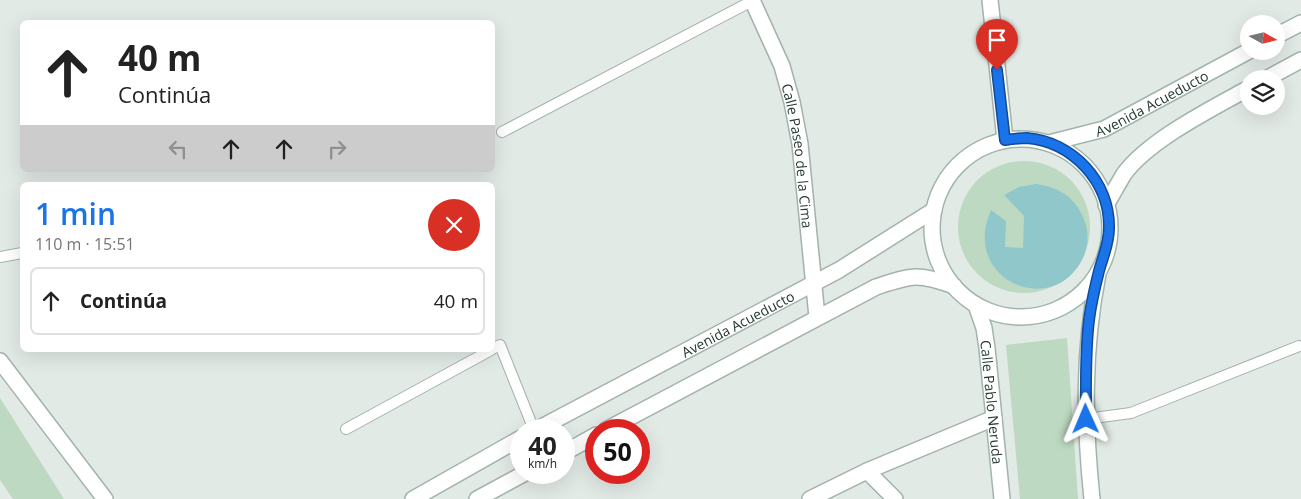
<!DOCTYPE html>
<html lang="es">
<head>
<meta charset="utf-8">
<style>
  body { margin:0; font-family:"Open Sans",sans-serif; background:#f6f6f6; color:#222; height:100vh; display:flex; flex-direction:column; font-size:19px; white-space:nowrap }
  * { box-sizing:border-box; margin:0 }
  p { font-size:16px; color:#767676 }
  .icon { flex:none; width:28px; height:28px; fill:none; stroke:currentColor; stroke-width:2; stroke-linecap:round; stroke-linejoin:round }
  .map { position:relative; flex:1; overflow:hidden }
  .side { position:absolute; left:20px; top:182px; width:475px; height:170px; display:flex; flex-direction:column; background:#fff; border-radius:8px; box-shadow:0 5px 20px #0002 }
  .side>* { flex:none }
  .hud { position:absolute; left:20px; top:20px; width:475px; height:152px; border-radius:8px; box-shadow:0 5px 20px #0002; background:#fff; color:#222; overflow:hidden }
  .needle { width:32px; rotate:98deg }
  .buttons { position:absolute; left:1240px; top:15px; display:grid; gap:10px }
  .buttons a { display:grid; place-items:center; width:45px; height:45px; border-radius:50%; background:#fff; box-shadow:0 5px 20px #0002; font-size:25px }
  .speed { position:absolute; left:510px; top:419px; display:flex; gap:10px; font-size:25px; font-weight:700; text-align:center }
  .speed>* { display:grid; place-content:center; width:65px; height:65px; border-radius:50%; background:#fff; box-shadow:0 5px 20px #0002; line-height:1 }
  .speed small { font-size:12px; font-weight:400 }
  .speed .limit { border:8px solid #d22; background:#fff; color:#111 }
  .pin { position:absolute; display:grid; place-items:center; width:42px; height:42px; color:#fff; margin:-51px -21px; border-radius:50% 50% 50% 0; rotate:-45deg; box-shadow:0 0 5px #0007 }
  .pin .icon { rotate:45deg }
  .me { position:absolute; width:55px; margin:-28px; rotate:359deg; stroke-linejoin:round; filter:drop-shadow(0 0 4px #0008) }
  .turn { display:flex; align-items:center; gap:18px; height:105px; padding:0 15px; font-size:22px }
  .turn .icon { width:65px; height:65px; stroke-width:2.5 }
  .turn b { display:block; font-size:35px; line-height:42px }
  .lanes { display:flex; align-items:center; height:48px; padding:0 15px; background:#0003; justify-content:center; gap:25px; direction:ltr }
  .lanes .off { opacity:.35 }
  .round { display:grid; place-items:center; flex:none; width:52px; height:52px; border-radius:26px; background:#f6f6f6 }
  .headline { display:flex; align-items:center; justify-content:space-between; height:85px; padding:0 15px }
  h1 { font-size:30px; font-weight:600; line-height:38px; color:#1a73e8 }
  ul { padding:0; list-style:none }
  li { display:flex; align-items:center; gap:15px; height:68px; margin:0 10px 8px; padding:0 5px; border:2px solid #e0e0e0; border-radius:8px }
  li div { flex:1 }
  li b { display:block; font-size:19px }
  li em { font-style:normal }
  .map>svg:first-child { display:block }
</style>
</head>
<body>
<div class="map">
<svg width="1301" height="499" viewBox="0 0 1301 499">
  <rect width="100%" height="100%" fill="#e2eae6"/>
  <g fill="#bdd9c1">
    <circle cx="1024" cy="227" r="66"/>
    <path d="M1067,338L1078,499H1020L1006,345Z"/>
    <path d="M0,398L64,499H13L0,480Z"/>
  </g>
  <path fill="#8fc7ca" d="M1036,184C1058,187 1074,196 1083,217C1089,229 1089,246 1083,258C1053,320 960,280 991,210L1006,221L1005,247L1023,248L1024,216L1004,195L1019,187Z"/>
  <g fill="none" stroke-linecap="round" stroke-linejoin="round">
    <g stroke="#a5b1ac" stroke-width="12">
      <g id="service">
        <path d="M502,132L752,1"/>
        <path d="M0,257L22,253"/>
        <path d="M492,349L500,345L534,430"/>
        <path d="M1086,419L1131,413L1299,346"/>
        <path d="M346,429L491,350"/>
      </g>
    </g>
    <g stroke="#a5b1ac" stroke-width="18">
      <g id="minor">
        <path id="s1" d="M752,0L782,66L792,102L800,144L817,317"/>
        <path d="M990,0L1005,140"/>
        <path d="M867,471L895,499"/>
        <path d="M810,499L867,471L994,418"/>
      </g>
    </g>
    <g stroke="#a5b1ac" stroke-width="18">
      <g id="tertiary">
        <path d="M0,361L105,499"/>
        <path id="s2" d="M536,430L839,270L934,210"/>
        <path d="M606,430L876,287C913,275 917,273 954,286"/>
        <path d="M564,453L596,435"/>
        <path d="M413,499L521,438"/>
        <path d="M477,499L527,472"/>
      </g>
    </g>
    <g stroke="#a2b5ac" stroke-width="18">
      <g id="secondary">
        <path d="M1276,36L1301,23"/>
        <path d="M1266,79L1301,60"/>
        <circle cx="1021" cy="228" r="89"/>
        <path id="s3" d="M1049,143L1104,129L1249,51"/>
        <path d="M1106,205C1112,195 1118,184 1124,174C1149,140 1211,109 1249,88"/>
        <path id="s4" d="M976,305L984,328L987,348L1002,499"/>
        <path d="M1092,499C1084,422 1083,350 1098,274"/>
      </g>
    </g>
    <use href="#service" stroke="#fff" stroke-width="10"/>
    <use href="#minor" stroke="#fff" stroke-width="15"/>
    <use href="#tertiary" stroke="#fff" stroke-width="15"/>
    <use href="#secondary" stroke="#fff" stroke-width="15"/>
  </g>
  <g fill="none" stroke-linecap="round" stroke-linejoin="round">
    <g stroke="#114b97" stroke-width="12">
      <path id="route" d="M997,70L1005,140C1012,139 1020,138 1027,138C1073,142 1110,182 1109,228C1109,244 1103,256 1099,271C1095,287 1091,304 1089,320C1085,353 1086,386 1086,419"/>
    </g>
    <use href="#route" stroke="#1a73e8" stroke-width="9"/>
  </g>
  <g text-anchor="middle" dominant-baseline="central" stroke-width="4" stroke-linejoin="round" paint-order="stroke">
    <g font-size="14" fill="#243931" stroke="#f2f7f4">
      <text stroke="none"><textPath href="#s3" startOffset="111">Avenida Acueducto</textPath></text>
      <text stroke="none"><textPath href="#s1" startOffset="164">Calle Paseo de la Cima</textPath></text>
      <text stroke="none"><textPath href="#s2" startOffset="228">Avenida Acueducto</textPath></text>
      <text stroke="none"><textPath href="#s4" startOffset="99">Calle Pablo Neruda</textPath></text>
    </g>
  </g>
</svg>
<div class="buttons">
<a><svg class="needle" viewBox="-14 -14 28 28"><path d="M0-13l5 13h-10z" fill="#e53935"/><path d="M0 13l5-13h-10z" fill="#767676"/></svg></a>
<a><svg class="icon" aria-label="layers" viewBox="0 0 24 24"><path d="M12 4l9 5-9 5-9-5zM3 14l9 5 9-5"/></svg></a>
</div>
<div class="speed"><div>40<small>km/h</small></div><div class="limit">50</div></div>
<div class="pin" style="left:997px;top:70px;background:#d93025"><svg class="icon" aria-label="arrive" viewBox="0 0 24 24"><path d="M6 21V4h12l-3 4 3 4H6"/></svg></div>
<svg class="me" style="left:1086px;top:419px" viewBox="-20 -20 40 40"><path d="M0-17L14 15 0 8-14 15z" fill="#1a73e8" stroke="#fff" stroke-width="4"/></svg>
<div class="hud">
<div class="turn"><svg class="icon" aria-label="ahead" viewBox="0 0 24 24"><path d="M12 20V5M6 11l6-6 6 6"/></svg><div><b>40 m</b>Continúa</div></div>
<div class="lanes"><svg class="icon off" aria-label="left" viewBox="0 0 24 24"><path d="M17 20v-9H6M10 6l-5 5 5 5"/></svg><svg class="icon" aria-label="ahead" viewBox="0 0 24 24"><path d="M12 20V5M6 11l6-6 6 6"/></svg><svg class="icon" aria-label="ahead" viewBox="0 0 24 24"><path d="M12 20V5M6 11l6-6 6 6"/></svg><svg class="icon off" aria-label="right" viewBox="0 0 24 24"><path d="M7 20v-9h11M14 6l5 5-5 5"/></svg></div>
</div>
<section class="side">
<div class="headline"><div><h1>1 min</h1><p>110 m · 15:51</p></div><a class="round" style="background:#d93025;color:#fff"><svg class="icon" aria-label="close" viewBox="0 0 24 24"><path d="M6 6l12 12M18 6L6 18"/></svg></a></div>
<ul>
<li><svg class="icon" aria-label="ahead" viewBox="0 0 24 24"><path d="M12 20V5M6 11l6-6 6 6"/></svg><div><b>Continúa</b></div><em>40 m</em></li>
</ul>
</section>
</div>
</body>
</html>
